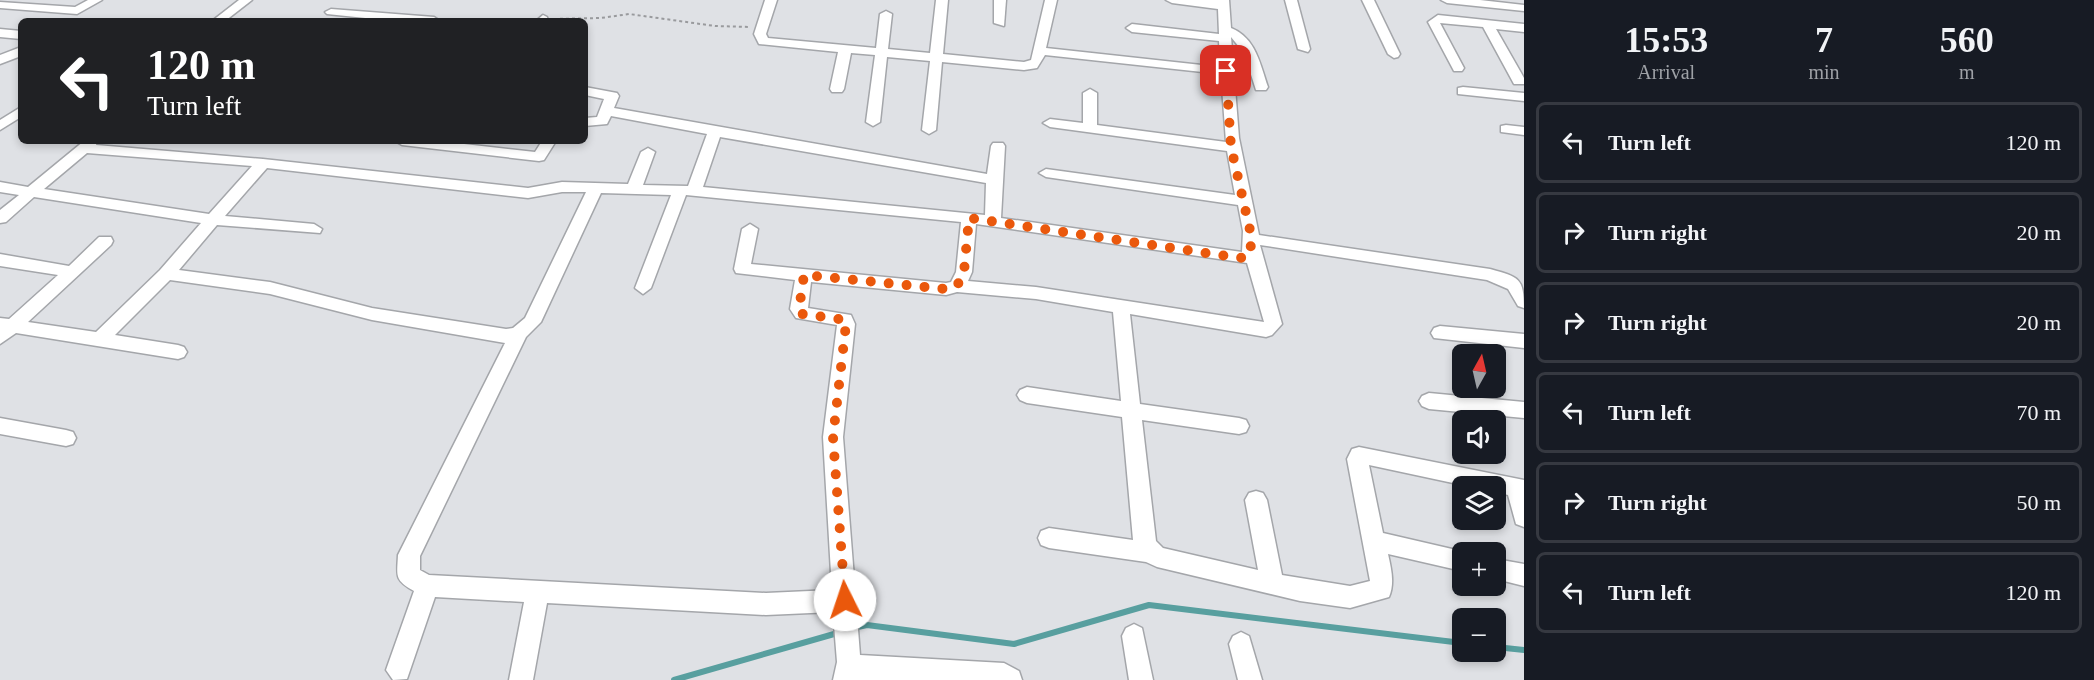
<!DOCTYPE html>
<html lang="en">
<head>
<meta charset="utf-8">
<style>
  body { margin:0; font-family:"Times New Roman",serif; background:#242831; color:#f1f3f6; height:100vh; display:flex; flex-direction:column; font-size:22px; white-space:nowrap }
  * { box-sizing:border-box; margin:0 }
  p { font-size:20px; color:#9ea1a6 }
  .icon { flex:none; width:33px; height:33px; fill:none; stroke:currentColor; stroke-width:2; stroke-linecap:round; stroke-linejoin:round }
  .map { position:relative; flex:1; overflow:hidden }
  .drawer { display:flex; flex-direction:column; background:#171b24; width:570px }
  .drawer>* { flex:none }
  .guide { position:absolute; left:18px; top:18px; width:570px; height:126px; border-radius:9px; box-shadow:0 3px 9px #0003; background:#202124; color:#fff; overflow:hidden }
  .needle { width:39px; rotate:8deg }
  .fabs { position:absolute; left:1452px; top:344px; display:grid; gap:12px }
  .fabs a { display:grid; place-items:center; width:54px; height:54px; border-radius:9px; background:#171b24; box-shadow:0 3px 9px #0003; font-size:30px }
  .pin { position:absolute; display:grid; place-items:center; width:51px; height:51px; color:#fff; margin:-26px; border-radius:12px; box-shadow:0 3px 9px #0006 }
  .me { position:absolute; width:66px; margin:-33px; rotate:356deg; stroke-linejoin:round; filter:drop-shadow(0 0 4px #0008) }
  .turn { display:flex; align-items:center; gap:21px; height:126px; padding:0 30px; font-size:27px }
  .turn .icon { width:78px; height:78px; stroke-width:2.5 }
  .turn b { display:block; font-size:42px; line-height:51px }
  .eta { display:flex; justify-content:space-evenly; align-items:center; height:102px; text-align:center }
  .eta b { font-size:36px; font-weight:700; line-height:42px }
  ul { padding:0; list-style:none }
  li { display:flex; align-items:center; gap:18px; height:81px; margin:0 12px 9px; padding:0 18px; border:3px solid #363941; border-radius:9px }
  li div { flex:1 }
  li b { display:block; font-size:22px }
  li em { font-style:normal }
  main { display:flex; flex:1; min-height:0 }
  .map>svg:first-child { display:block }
</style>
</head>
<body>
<main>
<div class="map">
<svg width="1524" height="680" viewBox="0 0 1524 680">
  <rect width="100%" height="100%" fill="#dfe1e5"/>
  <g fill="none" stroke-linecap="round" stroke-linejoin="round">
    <g stroke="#589f9f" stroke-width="6">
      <path d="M853,628L867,625L1014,644L1149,605L1462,643"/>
      <path d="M1496,647L1524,650"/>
      <path d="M674,680L841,632"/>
    </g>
    <g stroke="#a4a6aa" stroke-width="3">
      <g id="minor">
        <path d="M88,0H102L77,14L0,8V2L75,7Z"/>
        <path d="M239,0H252L225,21H212Z"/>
        <path d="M765,0H777L766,34L768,38L876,48L880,14L886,11L892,14L888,49L930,53L936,0H948L943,54L1024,62L1031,60L1045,0H1057L1046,48L1220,67L1219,41L1132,32L1126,28L1132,24L1219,34L1218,9L1172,3L1166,0H1229L1231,28C1256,38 1260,64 1268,87L1266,90H1256L1244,53L1231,37L1239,138L1259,235L1490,269C1519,277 1524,278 1524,308L1518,306L1508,289L1487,280L1260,245L1282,324L1272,335L1266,337L1130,314L1140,404L1239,418L1246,420L1249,426L1246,432L1239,434L1142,420L1156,541L1163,548L1258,570L1245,500L1249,493L1256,491L1263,493L1267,500L1282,575L1350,586L1370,581L1347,459L1352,449L1359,447L1524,480V527L1516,524L1508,495L1496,492V486H1467L1369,465L1383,533L1465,552H1462V571L1388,554C1391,568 1395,583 1389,597L1350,608L1300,601L1157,567L1146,562L1049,548L1041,545L1038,538L1041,531L1049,528L1133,540L1122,417L1027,403L1020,400L1017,395L1020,390L1027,387L1121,401L1113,312L1036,299L957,292L946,295L811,282L808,308L851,315L855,324L843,437L860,655L1004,663L1019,671L1022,680H833L837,662L833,612L766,615L547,603L533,680H509L524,602L435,597L407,679L393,680L386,670L414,591C394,580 397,576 398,555L505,343L372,320L270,294L170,280L115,335L178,345L184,347L187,352L184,357L178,359L16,333L0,344V318L9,319L58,275L0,266V254L69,266L99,237H111L113,241L111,245L28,322L96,332L160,270L201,223L34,197L6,222L0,223V210L19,195L0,192V182L28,187L84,141H97L96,145L263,159L528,188L562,182L628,184L641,152L648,148L655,152L643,185L688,186L707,134L611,116L607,124L585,126V118L597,117L604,99L585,95V87L617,93L619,96L614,108L987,174L991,146L993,143H1003L1005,146L1001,218L1242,252L1243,231L1238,205L1046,177L1039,173L1046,169L1235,195L1227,151L1050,127L1043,123L1050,119L1083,123V93L1090,89L1097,93V125L1226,142L1221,74L1045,55L1037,68L1024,70L942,62L936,130L929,134L922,130L930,61L887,57L880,122L873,126L866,122L875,55L851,53L844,89L842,92H832L830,89L838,52L759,44L754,34ZM720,137L986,183L985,215L703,187ZM87,153L252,166L209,214L44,189ZM267,168L528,198L562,192H586L525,318L513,328L506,329L372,308L270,282L179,270L217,225L320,233L322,229L314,224L225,216ZM601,193L671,195L635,288L643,294L651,288L686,195L961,222L956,272L951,282L946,283L751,264L758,229L750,224L742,229L734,269L736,273L795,280L790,309L796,318L837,325L823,437L832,590L766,593L429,575L420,570V556L526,337L541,322ZM976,224L1247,263L1264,322L1036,287L968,281L972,272Z"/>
        <path d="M994,0H1006L1004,26L994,23Z"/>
        <path d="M1285,0H1297L1310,49L1308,52L1298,49Z"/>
        <path d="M1362,0H1374L1400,54L1398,57L1394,58L1388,54Z"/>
        <path d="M1441,0H1480L1524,5V11L1447,3Z"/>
        <path d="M331,9L434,17L440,21H394L327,14L325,12Z"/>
        <path d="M543,15L547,17L548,21H536Z"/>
        <path d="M1438,15L1524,24V32L1496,29L1524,78V84H1514L1483,27L1440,23L1464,68L1462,71H1454L1428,22Z"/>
        <path d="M0,29L21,31V39L0,37Z"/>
        <path d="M21,47V56L0,64V55Z"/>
        <path d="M1463,87L1524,93V101L1458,94V88Z"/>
        <path d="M21,107V117L0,130V120Z"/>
        <path d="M1506,125L1524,127V135L1501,132V126Z"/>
        <path d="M395,141H438L535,152L542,141H556L544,160L539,161L402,145Z"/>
        <path d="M1440,326L1524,334V348L1434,338L1431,333L1434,328Z"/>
        <path d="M1429,393L1524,402V418L1429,409L1422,406L1419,401L1422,396Z"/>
        <path d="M0,418L66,430L73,432L76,438L73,444L66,446L0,434Z"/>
        <path d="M1496,559L1524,564V586L1496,579Z"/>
        <path d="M1134,624L1142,628L1153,680H1129L1122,636L1126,628Z"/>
        <path d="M1241,632L1249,636L1262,680H1238L1229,644L1233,636Z"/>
      </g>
    </g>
    <path stroke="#999a9d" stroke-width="2" stroke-dasharray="3 3" stroke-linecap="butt" d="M554,19L601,18L629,14L715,26L750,27"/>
    <use href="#minor" fill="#fff" fill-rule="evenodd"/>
  </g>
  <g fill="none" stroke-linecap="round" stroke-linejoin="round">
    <path stroke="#ea580c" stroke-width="10" stroke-dasharray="0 18" d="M845,600L833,437L846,324L845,320L802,314L799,309L804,275L946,289L957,286L964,272L969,218L1240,258L1249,256L1252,239L1231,147L1226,71"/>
  </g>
</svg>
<div class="fabs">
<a><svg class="needle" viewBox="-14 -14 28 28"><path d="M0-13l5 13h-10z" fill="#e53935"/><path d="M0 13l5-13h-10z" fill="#9ea1a6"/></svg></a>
<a><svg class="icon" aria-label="sound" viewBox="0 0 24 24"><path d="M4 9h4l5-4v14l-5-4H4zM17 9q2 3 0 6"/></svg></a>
<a><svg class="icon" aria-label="layers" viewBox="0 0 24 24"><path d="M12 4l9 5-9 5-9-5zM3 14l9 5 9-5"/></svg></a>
<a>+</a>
<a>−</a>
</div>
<div class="pin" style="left:1226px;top:71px;background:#d93025"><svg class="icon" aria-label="arrive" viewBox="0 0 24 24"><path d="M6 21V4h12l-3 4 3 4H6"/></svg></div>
<svg class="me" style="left:845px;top:600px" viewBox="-20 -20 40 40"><circle r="19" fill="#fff"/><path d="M0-13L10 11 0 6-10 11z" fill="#ea580c"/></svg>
<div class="guide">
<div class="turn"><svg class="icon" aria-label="left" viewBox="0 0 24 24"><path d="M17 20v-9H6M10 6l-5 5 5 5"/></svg><div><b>120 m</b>Turn left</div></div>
</div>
</div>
<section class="drawer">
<div class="eta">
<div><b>15:53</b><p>Arrival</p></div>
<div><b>7</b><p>min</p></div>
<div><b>560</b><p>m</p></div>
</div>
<ul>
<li><svg class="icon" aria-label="left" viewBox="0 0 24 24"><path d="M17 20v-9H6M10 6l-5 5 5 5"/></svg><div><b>Turn left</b></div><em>120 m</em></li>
<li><svg class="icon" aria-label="right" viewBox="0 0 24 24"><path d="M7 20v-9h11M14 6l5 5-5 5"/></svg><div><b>Turn right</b></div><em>20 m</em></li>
<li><svg class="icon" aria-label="right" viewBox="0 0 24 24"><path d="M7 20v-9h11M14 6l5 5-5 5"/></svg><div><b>Turn right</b></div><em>20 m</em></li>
<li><svg class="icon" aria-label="left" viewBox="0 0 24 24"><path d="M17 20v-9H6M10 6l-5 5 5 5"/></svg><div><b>Turn left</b></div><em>70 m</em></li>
<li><svg class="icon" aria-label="right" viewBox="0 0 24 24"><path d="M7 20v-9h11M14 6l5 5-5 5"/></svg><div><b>Turn right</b></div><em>50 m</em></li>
<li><svg class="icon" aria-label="left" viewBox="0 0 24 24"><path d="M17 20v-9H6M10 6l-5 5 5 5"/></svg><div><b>Turn left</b></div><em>120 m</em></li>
</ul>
</section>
</main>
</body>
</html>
